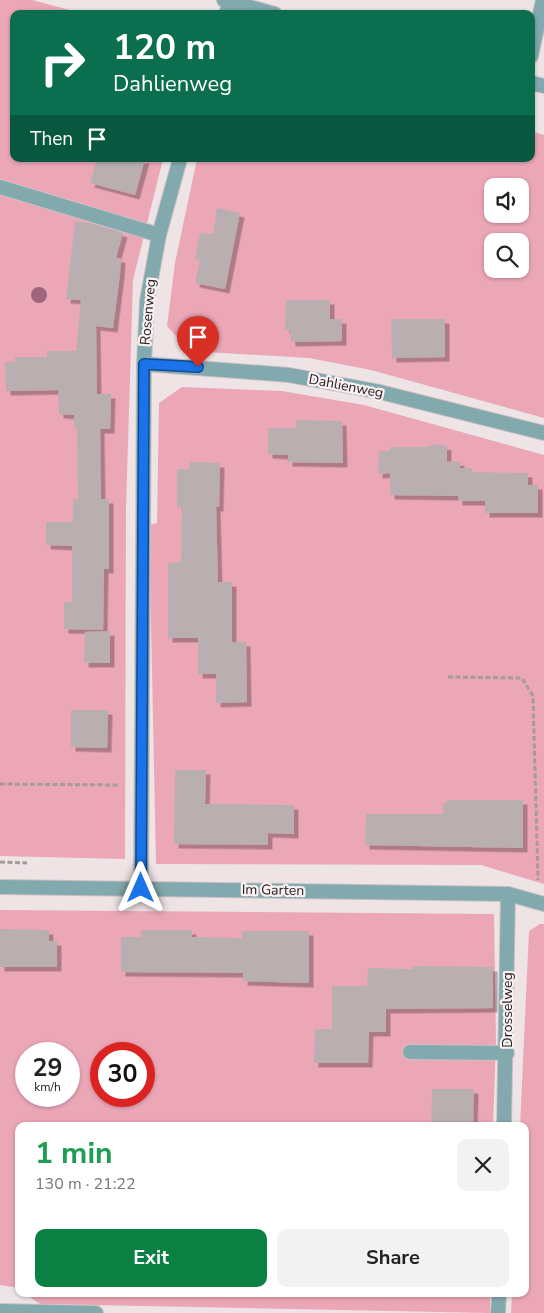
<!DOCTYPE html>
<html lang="en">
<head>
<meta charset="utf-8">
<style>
  body { margin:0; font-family:"Nunito Sans",sans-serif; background:#f2f2f2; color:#222; height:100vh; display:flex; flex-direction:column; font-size:19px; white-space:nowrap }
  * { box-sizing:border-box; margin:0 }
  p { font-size:16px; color:#767676 }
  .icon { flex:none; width:28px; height:28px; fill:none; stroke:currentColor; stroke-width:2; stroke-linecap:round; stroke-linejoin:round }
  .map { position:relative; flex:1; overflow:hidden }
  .panel { position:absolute; left:15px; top:1122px; width:514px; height:175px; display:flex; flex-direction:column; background:#fff; border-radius:10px; box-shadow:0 1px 4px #0004 }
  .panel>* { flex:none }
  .hud { position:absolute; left:10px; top:10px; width:525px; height:152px; border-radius:10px; box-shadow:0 1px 4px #0004; background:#0b6e4f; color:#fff; overflow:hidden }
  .fabs { position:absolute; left:484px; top:178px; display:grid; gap:10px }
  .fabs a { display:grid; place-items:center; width:45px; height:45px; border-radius:10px; background:#fff; box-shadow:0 1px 4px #0004; font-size:25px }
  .speed { position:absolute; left:15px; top:1042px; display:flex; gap:10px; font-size:25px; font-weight:700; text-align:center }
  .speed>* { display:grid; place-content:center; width:65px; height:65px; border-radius:50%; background:#fff; box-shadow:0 1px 4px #0004; line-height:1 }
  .speed small { font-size:12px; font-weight:400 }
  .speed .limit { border:8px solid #d22; background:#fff; color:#111 }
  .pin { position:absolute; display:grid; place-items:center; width:42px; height:42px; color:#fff; margin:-51px -21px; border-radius:50% 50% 50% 0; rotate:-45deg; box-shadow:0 0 5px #0007 }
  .pin .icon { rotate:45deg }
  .me { position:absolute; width:55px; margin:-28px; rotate:0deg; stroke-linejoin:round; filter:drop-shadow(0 0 4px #0008) }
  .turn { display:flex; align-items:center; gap:18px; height:105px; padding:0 20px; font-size:22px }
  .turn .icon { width:65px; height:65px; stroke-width:2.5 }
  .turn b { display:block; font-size:35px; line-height:42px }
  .then { display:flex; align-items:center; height:48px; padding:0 20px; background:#0003; gap:10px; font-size:19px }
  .round { display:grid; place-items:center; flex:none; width:52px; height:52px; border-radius:10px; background:#f2f2f2 }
  .headline { display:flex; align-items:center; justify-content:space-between; height:85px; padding:0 20px }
  h1 { font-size:30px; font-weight:700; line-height:38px; color:#1e9e55 }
  .cta { display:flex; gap:10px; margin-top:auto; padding:10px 20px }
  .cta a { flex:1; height:58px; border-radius:10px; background:#0b8043; color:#fff; font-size:20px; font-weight:700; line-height:58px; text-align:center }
  .cta a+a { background:#f2f2f2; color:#222 }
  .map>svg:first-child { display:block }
</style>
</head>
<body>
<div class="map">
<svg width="544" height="1313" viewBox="0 0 544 1313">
  <defs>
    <filter id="shadow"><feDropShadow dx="4.5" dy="4.5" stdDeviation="0" flood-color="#0004"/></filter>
  </defs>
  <rect width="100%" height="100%" fill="#eee3e5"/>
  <g fill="#eca7b7" fill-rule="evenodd">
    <path d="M0,0H32L85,14H14V159H163L133,280L126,508L125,859L0,856Z"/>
    <path d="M531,131L544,135V418L371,370L309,358L189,351L167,326L175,263L197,159H531ZM492,186H520V214H492ZM492,241H520V269H492Z"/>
    <path d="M182,387L282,391L364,405L544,455V884L481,865L156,864L149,525L157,523L159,403Z"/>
    <path d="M0,910L494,914L496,1042L493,1126H19V1288L0,1285ZM26,1054H69V1096H26ZM101,1054H144V1096H101Z"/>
    <path d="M540,924H544V1313H511L512,1294H525V1126H520L529,931Z"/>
    <path d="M25,1294H490V1313L40,1304Z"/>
  </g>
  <g fill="#b9afb0" filter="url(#shadow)">
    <path d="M97,159H145L135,195L90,183Z"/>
    <path d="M217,208L240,213L225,289L195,283L200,260L195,259L200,233L213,234Z"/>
    <path d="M75,222L90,223L123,233L116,258H121L120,274L113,328L96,326L97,394H111L110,429H100L101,499H109V569H104L103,630L64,629V602H72V546L46,545V522H73V499H78L77,428H74V415L59,414L58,390L6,391L5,362H15V357H47V351H76L81,300L66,299Z"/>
    <path d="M286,300H330V319H342V341L291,342L290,330H285Z"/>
    <path d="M391,319H445V357L392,358Z"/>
    <path d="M296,420L342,421L343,463L288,462V455L268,454V428H296Z"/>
    <path d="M434,444L447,446V462L460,461V468H472V472L528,473V485H538V513H485V501H458V496L390,495V473L378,474L379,451H390V447H428Z"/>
    <path d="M190,462L220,463L219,507H216L218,582H232V642H246L247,702L216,703V674H198V638H168V563L181,562L182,507H177V469H189Z"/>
    <path d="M110,631V663H84L85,632Z"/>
    <path d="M71,710H108L107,748L71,747Z"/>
    <path d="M175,770H206L205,804L294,805V834L268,833V845L174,844Z"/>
    <path d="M447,800H523V848L365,845L366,814H443V803H447Z"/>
    <path d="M0,929L49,930V941H57V967H0Z"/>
    <path d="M141,930H192V937L242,938V931H309V983L243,981V973L121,972V937H141Z"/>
    <path d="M412,966L493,967V1008L386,1009V1032H369L368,1063H314L315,1029H332V986H367L368,968L412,969Z"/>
    <path d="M432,1089H474L473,1126H431Z"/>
  </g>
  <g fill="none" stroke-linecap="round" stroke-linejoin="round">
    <g stroke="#cac0c2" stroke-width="16">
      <g id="service">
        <path d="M531,56L543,0"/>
        <path d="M0,187L159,235"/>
        <path d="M410,1052L507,1053"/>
      </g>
    </g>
    <g stroke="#cac0c2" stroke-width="16">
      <g id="minor">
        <path d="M226,14L230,2"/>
        <path d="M144,364L289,375L380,392L544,433"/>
        <path d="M0,887L508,894L544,904"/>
        <path d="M141,888L144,364L147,301L159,235L180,159"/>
        <path d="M504,1126L508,894"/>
        <path d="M0,1311L96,1313"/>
        <path d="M498,1313L499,1294"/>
      </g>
    </g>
    <g stroke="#cac0c2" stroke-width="16">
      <g id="tertiary">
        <path d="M224,0L275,14"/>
        <path d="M531,83L544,86"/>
      </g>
    </g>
    <g stroke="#a49b9d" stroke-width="3" stroke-dasharray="5 2.5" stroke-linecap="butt">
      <path d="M448,677L522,678L533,696L538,880"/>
      <path d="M0,784L119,785"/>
      <path d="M0,862L27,863"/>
    </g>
    <use href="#service" stroke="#82a9ae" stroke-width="14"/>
    <use href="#minor" stroke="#82a9ae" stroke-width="14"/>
    <use href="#tertiary" stroke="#82a9ae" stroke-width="14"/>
  </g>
  <circle fill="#9e667c" cx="39" cy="295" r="8"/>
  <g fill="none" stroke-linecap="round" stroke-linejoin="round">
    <g stroke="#114b97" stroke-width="12">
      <path id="route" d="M141,888L144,364L198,367"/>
    </g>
    <use href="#route" stroke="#1a73e8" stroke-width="9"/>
  </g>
  <g text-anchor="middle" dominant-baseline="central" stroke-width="4.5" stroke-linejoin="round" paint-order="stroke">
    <g font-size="14" fill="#252122" stroke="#fbf0f2">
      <text transform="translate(148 312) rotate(-85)">Rosenweg</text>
      <text transform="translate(346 386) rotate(11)">Dahlienweg</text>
      <text transform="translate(273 890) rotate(1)">Im Garten</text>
      <text transform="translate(507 1010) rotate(-90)">Drosselweg</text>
    </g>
  </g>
</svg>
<div class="fabs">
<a><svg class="icon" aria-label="sound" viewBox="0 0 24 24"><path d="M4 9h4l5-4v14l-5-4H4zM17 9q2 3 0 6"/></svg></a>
<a><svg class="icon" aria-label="search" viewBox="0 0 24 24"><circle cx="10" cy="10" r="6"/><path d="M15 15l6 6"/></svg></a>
</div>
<div class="speed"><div>29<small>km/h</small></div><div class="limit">30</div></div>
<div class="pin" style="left:198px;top:367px;background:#d93025"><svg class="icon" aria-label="arrive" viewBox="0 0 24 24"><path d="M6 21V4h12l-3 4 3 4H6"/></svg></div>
<svg class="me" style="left:141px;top:888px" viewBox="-20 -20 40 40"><path d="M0-17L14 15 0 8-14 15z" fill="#1a73e8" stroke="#fff" stroke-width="4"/></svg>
<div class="hud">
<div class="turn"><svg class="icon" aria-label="right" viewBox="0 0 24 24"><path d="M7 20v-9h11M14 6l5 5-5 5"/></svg><div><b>120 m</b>Dahlienweg</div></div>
<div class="then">Then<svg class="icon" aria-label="arrive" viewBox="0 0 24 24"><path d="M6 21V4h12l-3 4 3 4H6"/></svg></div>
</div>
<section class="panel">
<div class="headline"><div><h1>1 min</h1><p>130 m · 21:22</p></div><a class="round"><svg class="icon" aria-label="close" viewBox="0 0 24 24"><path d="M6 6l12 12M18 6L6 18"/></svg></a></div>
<div class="cta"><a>Exit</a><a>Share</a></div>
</section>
</div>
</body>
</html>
